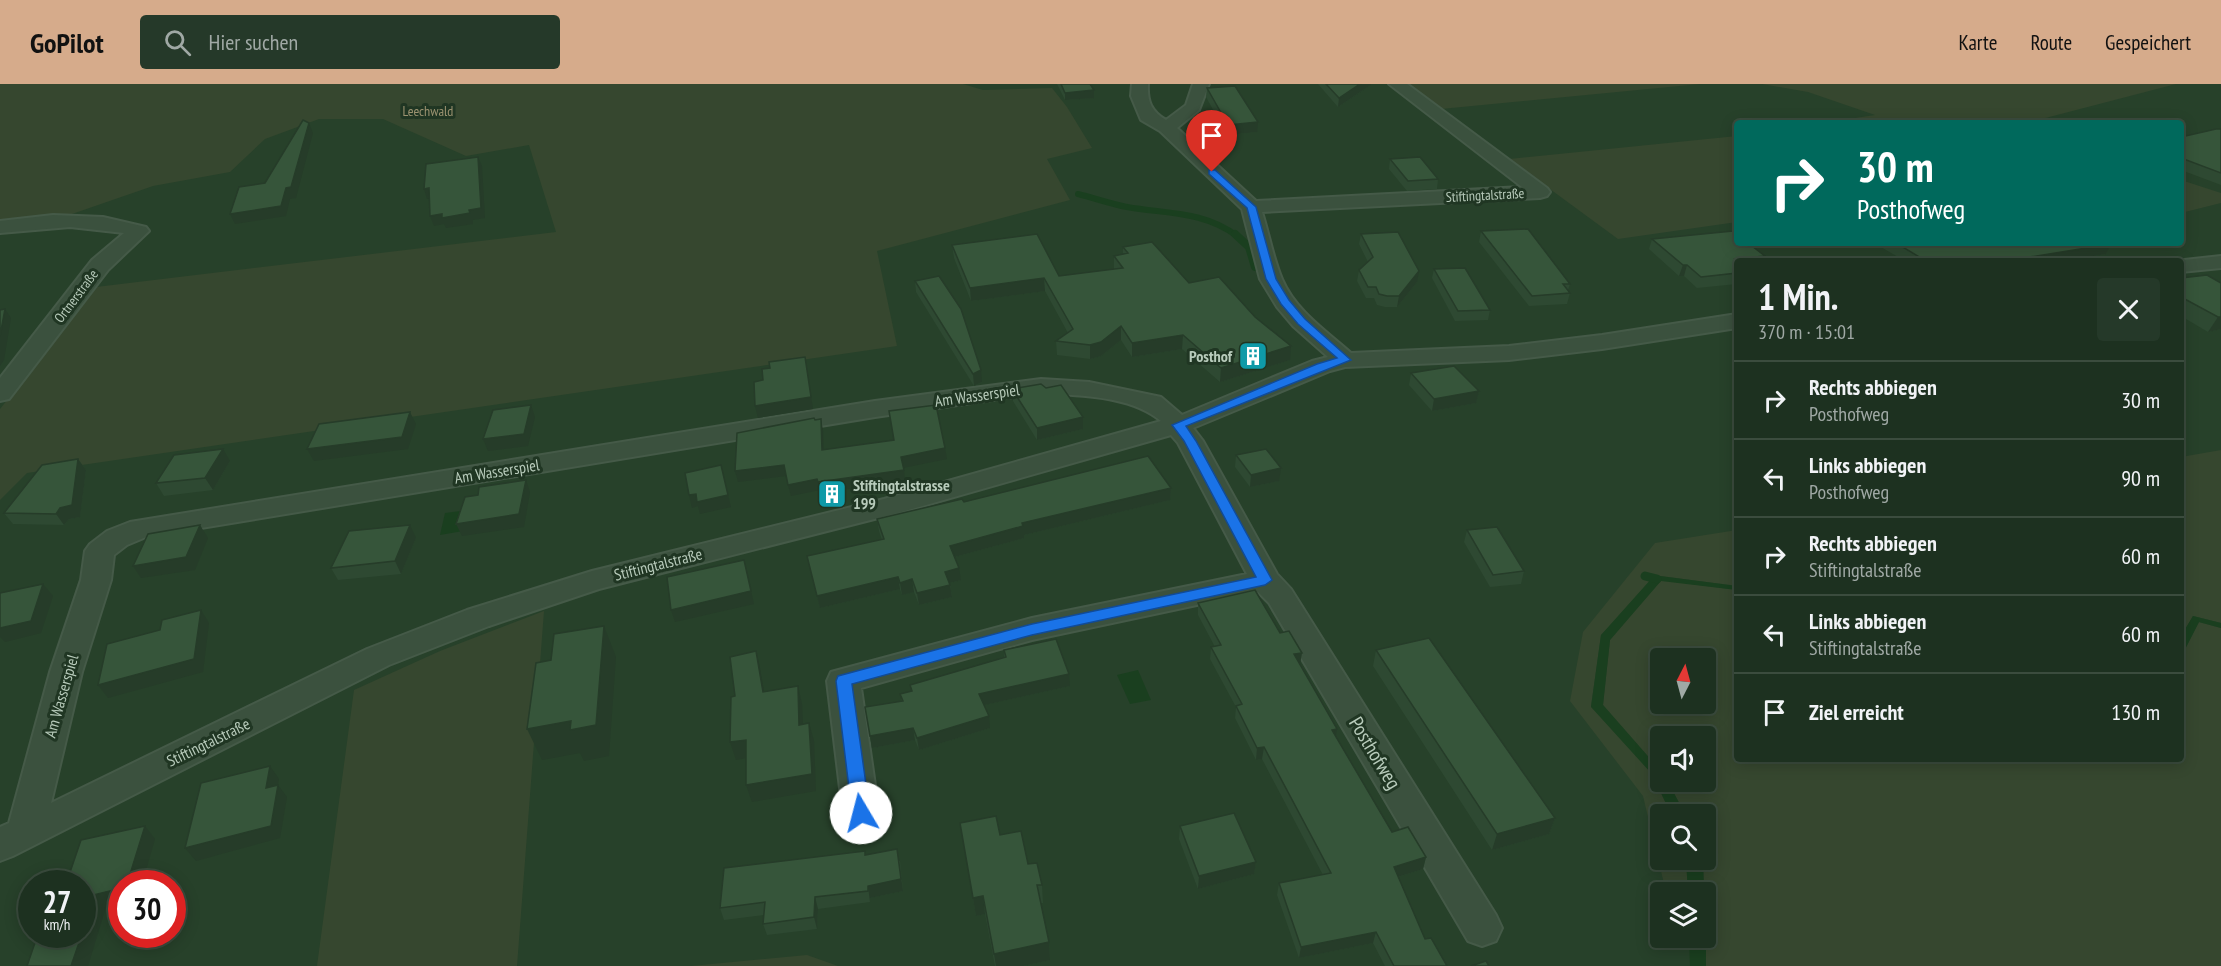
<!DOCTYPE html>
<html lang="de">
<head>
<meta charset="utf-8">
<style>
  body { margin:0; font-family:"PT Sans Narrow",sans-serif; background:#253929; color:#f1f3f6; height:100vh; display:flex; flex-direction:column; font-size:22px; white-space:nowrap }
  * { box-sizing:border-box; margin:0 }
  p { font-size:20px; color:#a0a9a5 }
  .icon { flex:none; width:33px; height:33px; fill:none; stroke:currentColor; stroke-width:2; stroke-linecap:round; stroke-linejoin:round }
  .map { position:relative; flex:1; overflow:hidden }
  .details { position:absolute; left:1734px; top:174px; width:450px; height:504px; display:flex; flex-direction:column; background:#1d3120; border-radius:6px; box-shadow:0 3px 15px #0003,0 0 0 2px #3b4c3e }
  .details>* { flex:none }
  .hud { position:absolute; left:1734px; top:36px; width:450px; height:126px; border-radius:6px; box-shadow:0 3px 15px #0003,0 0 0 2px #3b4c3e; background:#00695c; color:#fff; overflow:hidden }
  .needle { width:39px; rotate:6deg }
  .controls { position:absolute; left:1650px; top:564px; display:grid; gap:12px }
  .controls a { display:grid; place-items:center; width:66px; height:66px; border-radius:6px; background:#1d3120; box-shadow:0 3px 15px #0003,0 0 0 2px #3b4c3e; font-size:30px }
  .speed { position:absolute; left:18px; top:786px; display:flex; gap:12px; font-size:30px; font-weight:700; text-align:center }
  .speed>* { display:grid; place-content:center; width:78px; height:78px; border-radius:50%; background:#1d3120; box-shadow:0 3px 15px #0003,0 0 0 2px #3b4c3e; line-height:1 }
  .speed small { font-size:15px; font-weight:400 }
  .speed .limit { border:9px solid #d22; background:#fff; color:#111 }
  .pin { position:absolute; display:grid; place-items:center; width:51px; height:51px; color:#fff; margin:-62px -26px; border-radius:50% 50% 50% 0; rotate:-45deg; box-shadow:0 0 6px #0007 }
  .pin .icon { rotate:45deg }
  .me { position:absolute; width:66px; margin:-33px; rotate:352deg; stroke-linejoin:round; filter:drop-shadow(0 0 4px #0008) }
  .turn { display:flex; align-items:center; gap:21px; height:126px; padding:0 24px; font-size:27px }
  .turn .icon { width:78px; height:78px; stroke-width:2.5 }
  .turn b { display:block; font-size:42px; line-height:51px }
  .round { display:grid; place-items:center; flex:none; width:63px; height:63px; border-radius:6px; background:#253929 }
  .overview { display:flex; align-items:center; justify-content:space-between; height:102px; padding:0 24px }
  h1 { font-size:36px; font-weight:700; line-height:45px }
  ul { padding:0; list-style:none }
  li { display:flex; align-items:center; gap:18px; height:78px; padding:0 24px; border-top:2px solid #3b4c3e }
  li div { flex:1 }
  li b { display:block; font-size:22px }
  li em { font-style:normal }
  header { display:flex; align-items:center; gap:36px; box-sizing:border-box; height:84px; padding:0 30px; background:#d6ab8b; color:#111 }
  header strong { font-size:28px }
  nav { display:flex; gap:33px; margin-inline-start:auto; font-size:21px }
  .search { width:420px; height:54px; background:#253929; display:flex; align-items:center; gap:15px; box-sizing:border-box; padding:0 21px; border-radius:6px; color:#a0a9a5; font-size:22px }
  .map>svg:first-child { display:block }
</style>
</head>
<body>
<header>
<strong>GoPilot</strong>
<div class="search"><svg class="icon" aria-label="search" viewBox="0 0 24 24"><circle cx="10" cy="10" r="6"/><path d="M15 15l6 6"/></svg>Hier suchen</div>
<nav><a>Karte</a><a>Route</a><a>Gespeichert</a></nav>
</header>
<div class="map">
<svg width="2221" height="882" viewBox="0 0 2221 882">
  <rect width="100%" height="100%" fill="#27412a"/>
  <g fill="#36472f" fill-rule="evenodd">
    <path d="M0,0H963L983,6L1052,4L1067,23L1092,64L1047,75L1070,116L877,167L897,262L27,389L0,416V325L96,203L556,148L529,61L466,72L383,35H319L265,55L230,88L153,102L72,130L0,140Z"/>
    <path d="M1407,0H1700L1441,25Z"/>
    <path d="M1762,0H2176L2026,39H1822L1875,31L1808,8Z"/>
    <path d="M1737,52V138L1618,155L1509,75Z"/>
    <path d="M2181,96L2221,109V119L2181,129Z"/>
    <path d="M2221,366V539L2193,532L2181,552V373Z"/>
    <path d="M1737,446V502L1660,492L1601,551L1591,622L1652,690L1671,730H1660V776H1686L1688,808H1666L1643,712L1570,617L1583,548L1655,459Z"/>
    <path d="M1661,496L1737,506V675H2181V573L2199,538L2221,544V882H1706L1703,776H1706V730H1685L1668,698H1706V652H1660V686L1603,621L1610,556ZM1660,574H1706V620H1660Z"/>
    <path d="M544,527L517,882H317L354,606L440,567Z"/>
    <path d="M807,871L838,882H691Z"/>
  </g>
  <g fill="#1a3f1f">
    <path d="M468,426L463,447L440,451L445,429Z"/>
    <path d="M1660,492L1737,502V506L1661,497L1610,556L1603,621L1660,686V698H1668L1685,730H1671L1652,690L1591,623L1601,551L1652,494Z"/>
    <path d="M2193,532L2221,539V544L2199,538L2181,573V552Z"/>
    <path d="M1138,586L1151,616L1130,620L1117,591Z"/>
    <path d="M1686,776H1703L1704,808H1688Z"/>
    <path d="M1706,853V882H1690L1689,854Z"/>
  </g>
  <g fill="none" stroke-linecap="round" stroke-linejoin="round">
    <path stroke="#1a3f1f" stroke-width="6" d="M1078,110C1094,114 1111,120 1127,123C1167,130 1204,127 1237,152"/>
    <path stroke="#1a3f1f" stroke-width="8" d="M1235,150L1249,163L1255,183"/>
    <path stroke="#1a3f1f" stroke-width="9" d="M1645,492L1657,495"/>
    <g stroke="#455a48" stroke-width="4">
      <g id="minor">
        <path d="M1132,0H1148C1147,17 1151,27 1166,36L1186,21L1193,0H1209L1199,26L1177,44L1256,117L1522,103L1389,0H1407L1547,104L1550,108L1547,112L1540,114L1262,128C1269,150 1273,174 1282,195C1295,226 1326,247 1351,269L1509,262L1602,251L1737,230V244L1602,265L1509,276L1345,283L1330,287L1193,344L1203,357L1277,490L1291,505L1496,831L1502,844L1496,857L1482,862L1468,857L1269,519L1258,508L1032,556L861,604L879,729L874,740L861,744L848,740L843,729L827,597L831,588L1032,534L1247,490L1178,359L1171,351L898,429L599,505L489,542L389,581L13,772L0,777V743L9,739L50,588L81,496L85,467L90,460L107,447L130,438L875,317L1041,295L1089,298L1161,313L1182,331L1312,277L1328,273L1293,242L1277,223L1260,195L1242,125L1160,47L1141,36L1131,12ZM1041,309C1080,312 1130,311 1161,337L884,415L592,487L467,526L367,565L51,719L82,588L111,496L114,471L127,461L146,453L875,333Z"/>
        <path d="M53,131L103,133L146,143L149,147L108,186L9,315L0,317V294L92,176L124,149L70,143L0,149V137Z"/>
        <path d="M2221,172V184L2181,188V177H2175Z"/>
      </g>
    </g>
    <use href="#minor" fill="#3b513e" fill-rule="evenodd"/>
  </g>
  <g fill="#2e4932">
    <path d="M1057,0H1090L1094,14L1065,16Z"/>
    <path d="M1318,0H1372L1338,23Z"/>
    <path d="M1207,4L1257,48L1227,51L1206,13Z"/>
    <path d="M2221,45V101L2181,86V53Z"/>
    <path d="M1390,75L1438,95L1437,105L1407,107L1389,85Z"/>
    <path d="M1481,147L1570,200L1568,206L1570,209L1567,220L1529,222L1479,158Z"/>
    <path d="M1361,150L1417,198L1397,223H1385L1377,221L1374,214H1366L1357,197L1359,186L1368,178L1359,160Z"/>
    <path d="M1652,155L1765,172L1763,177H1737V200L1697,204L1684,192H1679L1649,165Z"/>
    <path d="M1874,159H2111L2106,170L2063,177H1905Z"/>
    <path d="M952,161L1059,192L1114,185V172L1123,170V163L1189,199L1290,276L1220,298L1182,265L1132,273L1121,256L1101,272L1090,275L1057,271L1056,257L1068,249L1045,207L971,217L954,174Z"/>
    <path d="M1434,185L1490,226L1488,236L1455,237L1432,194Z"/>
    <path d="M2181,194L2221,199V245L2208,248L2181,232Z"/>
    <path d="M915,197L982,298L974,302L916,208Z"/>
    <path d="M1411,289L1479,307L1476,319L1432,327L1409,301Z"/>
    <path d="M1046,304L1083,333V345L1037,356L1013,317L1012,305Z"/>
    <path d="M1236,371L1279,397L1250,403L1235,383Z"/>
    <path d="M78,375L86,386L80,433L69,435L64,441L13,440L4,429Z"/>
    <path d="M230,377L213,406L164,412L156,399Z"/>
    <path d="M1171,404L1170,416L1024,451V454L955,473L961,496L950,499L952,513L919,521L914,508L902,511L900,505L820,524L807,472L882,456L879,447L877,435L964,418Z"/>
    <path d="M1467,446L1524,487L1521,500L1490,503L1464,458Z"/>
    <path d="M416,454L401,490L338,496L331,484Z"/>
    <path d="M1198,519L1280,549L1300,581L1335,652L1392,748L1426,773L1423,785L1398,793L1425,855L1447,882H1385L1373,859L1299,874L1277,811L1279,799L1323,791L1262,675L1256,676L1235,634L1236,623L1210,575L1211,563H1215L1198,531Z"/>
    <path d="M1004,566L1070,602L984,621L990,644L919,666L915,656L872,664L870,652L902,618L900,610L911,607L910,601L1004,573Z"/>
    <path d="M1376,566L1555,734L1549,750L1492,766L1373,582Z"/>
    <path d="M960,739L1000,751L1028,780L1042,801L1043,819H1041L1049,858L1050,876L1023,882H995L985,830L976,832Z"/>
    <path d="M1180,742L1256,778L1254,790L1198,805L1179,755Z"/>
    <path d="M865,767V771L900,777L903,807L870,814V818L818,825L817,845L767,851L763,840L764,831L724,836L720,824Z"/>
  </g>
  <g fill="#263c29">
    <path d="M1360,0H1372L1338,23L1339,14Z"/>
    <path d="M1094,6V14L1065,16V9Z"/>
    <path d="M1258,38L1257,48L1227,51L1228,41Z"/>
    <path d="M309,39L313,49L296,114L290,115L286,132L235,140L230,130L286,104Z"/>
    <path d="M478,73L482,82L485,134L473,136V140L446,144L444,140L434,142L430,132L469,126Z"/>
    <path d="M429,104L433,114L427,115L424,105Z"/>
    <path d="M2111,160L2106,170L2063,177H2005Z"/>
    <path d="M1683,181H1687L1684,192H1679Z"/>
    <path d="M1419,187L1417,198L1397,223L1399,212Z"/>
    <path d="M1044,194L1045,207L971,217L970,204Z"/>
    <path d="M5,225L11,234L4,276L0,282V252Z"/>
    <path d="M2218,233H2221V245L2208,248Z"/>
    <path d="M1121,242V256L1101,272L1090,275V261Z"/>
    <path d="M1183,251L1182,265L1132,273V259Z"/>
    <path d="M1291,262L1290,276L1220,298L1221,284Z"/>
    <path d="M805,273L813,325L758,334L755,322Z"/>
    <path d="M981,286L982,298L974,302L973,290Z"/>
    <path d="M1479,307L1476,319L1432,327L1434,315Z"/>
    <path d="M531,321L535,333L528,362L488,367L483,355Z"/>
    <path d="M410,328L416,340L408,365L314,377L307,365Z"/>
    <path d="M1083,333V345L1037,356V344Z"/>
    <path d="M821,335L823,346L824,377L822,366Z"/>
    <path d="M945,364L947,375L903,384L901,373Z"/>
    <path d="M223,365L230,377L213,406L205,394Z"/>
    <path d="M78,375L86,386L80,433L69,435L64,441L56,430L60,424Z"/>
    <path d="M721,381L731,423L700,430L698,422L692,424L689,411Z"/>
    <path d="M784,381L786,392L738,398L735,387Z"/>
    <path d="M1281,384L1279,397L1250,403L1251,391Z"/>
    <path d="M904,386L905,397L820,409L818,398Z"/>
    <path d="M817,395L820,406L791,412L788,401Z"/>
    <path d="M526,396L530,408L524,443L462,452L456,440Z"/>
    <path d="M1171,404L1170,416L1024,451V454L951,474L950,462L1022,439Z"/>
    <path d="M200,441L208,454L195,486L141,494L133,482Z"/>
    <path d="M410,441L416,454L401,490L395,477Z"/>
    <path d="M744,476L754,520L675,538L671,526Z"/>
    <path d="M959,484L961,496L946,500L945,488Z"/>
    <path d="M898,493L900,505L820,524L817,512Z"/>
    <path d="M912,495L914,508L902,511L900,499Z"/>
    <path d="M43,500L53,512L41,549L5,558L0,553V542Z"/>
    <path d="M950,501L952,513L919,521L917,509Z"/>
    <path d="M201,526L209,539L203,588L108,614L98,601Z"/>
    <path d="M604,542L616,573L609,672L584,677L580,669L542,676L527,645Z"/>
    <path d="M756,567L760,584L767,625L763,608Z"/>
    <path d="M1302,569L1300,581L1294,570Z"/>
    <path d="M1069,590L1070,602L980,622L979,610Z"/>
    <path d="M798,602L802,620L804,658L799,641Z"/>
    <path d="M989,632L990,644L919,666L917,654Z"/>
    <path d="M809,639L814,657L816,707L752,718L746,701Z"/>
    <path d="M913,644L915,656L872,664L870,652Z"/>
    <path d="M1337,645L1335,657L1332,646Z"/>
    <path d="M746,656L752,673L736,676L730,658Z"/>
    <path d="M1264,663L1262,675L1256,676L1257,664Z"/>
    <path d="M270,682L279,695L275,717L266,704Z"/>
    <path d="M278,701L287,713L280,754L196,777L185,764Z"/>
    <path d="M1555,734L1549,750L1492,766L1497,750Z"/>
    <path d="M145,742L155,755L142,800H127Z"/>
    <path d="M897,765L903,807L870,814V818L868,802Z"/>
    <path d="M1426,773L1423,785L1391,795L1394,783Z"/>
    <path d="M1256,778L1254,790L1198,805L1199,792Z"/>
    <path d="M122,804V819L106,823L88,882H71L82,850V847L94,811Z"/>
    <path d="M983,812L985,830L976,832L973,814Z"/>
    <path d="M815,813L818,825L817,845L814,833Z"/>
    <path d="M1376,848L1373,859L1299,874L1301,863Z"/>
    <path d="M1049,858L1050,876L1023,882H996L994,870Z"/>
  </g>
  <g fill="#36553a" stroke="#263c29" stroke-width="1.5">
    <path d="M1061,0H1090L1094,6L1065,9Z"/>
    <path d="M1326,0H1360L1339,14Z"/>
    <path d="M1235,2L1258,38L1228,41L1207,4Z"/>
    <path d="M303,36L309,39L291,103L286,104L281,122L230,130L239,103L265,99Z"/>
    <path d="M2216,45H2221V89L2181,74V53Z"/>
    <path d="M478,73L481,124L469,126L470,129L442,134V130L430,132L429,104L424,105L426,80Z"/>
    <path d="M1420,73L1438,95L1408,97L1390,75Z"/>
    <path d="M1528,145L1570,200H1563L1570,209L1532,212L1481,147Z"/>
    <path d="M1733,147L1737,150V159H1748L1765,172L1735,175L1737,177V189L1701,193L1687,181H1683L1652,155Z"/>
    <path d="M1398,148L1419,187L1399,212H1387L1379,210L1376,203H1368L1359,186L1373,173L1361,150Z"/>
    <path d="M1037,150L1059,192L1123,184L1114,172L1128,169L1123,163L1152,158L1189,199L1219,193L1255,233L1291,262L1221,284L1183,251L1132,259L1121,242L1101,258L1090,261L1056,257L1073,245L1044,194L970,204L952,161Z"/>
    <path d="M1896,159H2111V160L2005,177H1992L1988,174L1975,177H1926Z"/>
    <path d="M1465,184L1490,226L1458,227L1434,185Z"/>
    <path d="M2207,191L2221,199V233H2218L2181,213V194Z"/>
    <path d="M939,192L961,225L981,286L973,290L915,197Z"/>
    <path d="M5,225L0,252V226Z"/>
    <path d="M805,273L811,313L755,322L754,298L763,296L762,285L770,284L769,278Z"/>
    <path d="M1454,282L1479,307L1434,315L1411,289Z"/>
    <path d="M1041,300L1046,304L1061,301L1083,333L1037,344L1012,305Z"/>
    <path d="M531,321L524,350L483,355L493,326Z"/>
    <path d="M936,321L945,364L901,373L904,386L818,398L817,395L788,401L784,381L735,387L737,349L814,334L815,336L821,335L822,366L894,356L889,327Z"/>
    <path d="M410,328L402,353L307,365L319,340Z"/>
    <path d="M223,365L205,394L156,399L174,371Z"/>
    <path d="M1266,365L1281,384L1251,391L1236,371Z"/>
    <path d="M1148,372L1171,404L1022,439L1023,442L950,462L959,484L945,488L950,501L917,509L912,495L900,499L898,493L817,512L807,472L884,455L877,435L962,415L964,418Z"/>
    <path d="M78,375L72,421L60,424L56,430L4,429L42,381Z"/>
    <path d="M721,381L728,411L697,418L696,410L689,411L685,389Z"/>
    <path d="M526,396L519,430L456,440L465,413L478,411L479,403Z"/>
    <path d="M200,441L186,473L133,482L148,450Z"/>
    <path d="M410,441L395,477L331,484L349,447Z"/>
    <path d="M1497,443L1524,487L1493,491L1467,446Z"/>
    <path d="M744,476L751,507L671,526L667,493Z"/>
    <path d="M43,500L31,537L0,544V509Z"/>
    <path d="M1255,506L1280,549L1289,547L1302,569L1294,570L1337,645L1332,646L1392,748L1408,743L1426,773L1394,783L1425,855L1431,854L1447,882H1394L1376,848L1301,863L1279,799L1331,789L1264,663L1257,664L1236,622L1242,620L1211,563L1221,561L1198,519Z"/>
    <path d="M201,526L194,575L98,601L107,560L160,546L162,536Z"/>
    <path d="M604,542L596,641L570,646L571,637L527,645L536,579L551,576L554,550Z"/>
    <path d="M1429,554L1555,734L1497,750L1376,566Z"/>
    <path d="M1056,555L1069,590L979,610L989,632L917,654L913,644L870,652L865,623L903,617L900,610L912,607L910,601L1006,573L1004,566Z"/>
    <path d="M756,567L763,608L798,602L799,641L809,639L812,690L746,701V656L730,658L731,613L735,612L730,573Z"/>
    <path d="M270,682L266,704L278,701L271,742L185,764L201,699Z"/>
    <path d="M1234,729L1256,778L1199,792L1180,742Z"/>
    <path d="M996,732L1000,751L1021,747L1028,780L1037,779L1042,801H1037L1049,858L994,870L983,812L973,814L960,739Z"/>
    <path d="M145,742L127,800H122V804L94,811L82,847V800H66L81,756Z"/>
    <path d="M897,765L901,795L868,802V807L815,813L814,833L763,840L765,818L720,824L724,784L865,767V771Z"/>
    <path d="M38,850H82L71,882H27Z"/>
    <path d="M1486,877L1489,882H1471Z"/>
  </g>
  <path fill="#1a73e8" stroke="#114b97" stroke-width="1.5" d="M1209,86H1215L1256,123L1276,195L1289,216L1305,235L1351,276L1186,342L1196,357L1272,496L1265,501L1032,551L852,600L870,729L867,734L861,736L855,734L852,729L836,597L838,592L1032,540L1256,493L1184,357L1172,341L1317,280L1337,274L1298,240L1281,220L1266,195L1247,124L1209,90Z"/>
  <defs>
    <g id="building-square" transform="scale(1.5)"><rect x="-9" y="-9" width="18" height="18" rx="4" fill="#0f9aa8" stroke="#203623"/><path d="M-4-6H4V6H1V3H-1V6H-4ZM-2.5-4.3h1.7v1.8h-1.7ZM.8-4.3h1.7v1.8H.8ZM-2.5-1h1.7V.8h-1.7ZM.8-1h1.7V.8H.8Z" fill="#fff"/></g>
  </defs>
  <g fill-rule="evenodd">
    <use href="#building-square" x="1253" y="272"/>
    <use href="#building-square" x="832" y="410"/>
  </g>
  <g text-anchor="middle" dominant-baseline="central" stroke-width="6" stroke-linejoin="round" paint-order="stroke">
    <g font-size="14" fill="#9b9270" stroke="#203623">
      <text x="428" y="27">Leechwald</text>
    </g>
    <g font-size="14" fill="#b8cbbb" stroke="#203623">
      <text transform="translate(1485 111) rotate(-3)">Stiftingtalstraße</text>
      <text transform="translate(76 212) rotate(-53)">Ortnerstraße</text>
    </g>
    <g font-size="16" font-weight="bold" fill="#b8cbbb" stroke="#203623" text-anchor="end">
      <text x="1232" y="272">Posthof</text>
      <text x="853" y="401" text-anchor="start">Stiftingtalstrasse<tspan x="853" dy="18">199</tspan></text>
    </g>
    <g font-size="16" fill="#b8cbbb" stroke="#203623">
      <text transform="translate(977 311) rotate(-8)">Am Wasserspiel</text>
      <text transform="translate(497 387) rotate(-9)">Am Wasserspiel</text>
      <text transform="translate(658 480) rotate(-14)">Stiftingtalstraße</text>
      <text transform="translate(61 612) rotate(-74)">Am Wasserspiel</text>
      <text transform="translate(208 658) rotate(-26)">Stiftingtalstraße</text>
    </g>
    <g font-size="20" fill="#b8cbbb" stroke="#203623">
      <text transform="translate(1375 669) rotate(59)">Posthofweg</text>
    </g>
  </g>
</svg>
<div class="controls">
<a><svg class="needle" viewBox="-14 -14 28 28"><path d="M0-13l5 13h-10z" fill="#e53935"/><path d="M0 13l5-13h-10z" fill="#a0a9a5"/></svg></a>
<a><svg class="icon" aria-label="sound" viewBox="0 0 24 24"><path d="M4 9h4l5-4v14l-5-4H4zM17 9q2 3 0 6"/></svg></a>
<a><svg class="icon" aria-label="search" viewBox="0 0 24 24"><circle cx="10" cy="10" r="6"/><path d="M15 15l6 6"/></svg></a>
<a><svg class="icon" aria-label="layers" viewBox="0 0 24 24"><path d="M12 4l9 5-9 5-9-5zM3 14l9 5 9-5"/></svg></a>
</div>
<div class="speed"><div>27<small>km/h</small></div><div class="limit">30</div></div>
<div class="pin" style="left:1212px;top:88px;background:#d93025"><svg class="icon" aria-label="arrive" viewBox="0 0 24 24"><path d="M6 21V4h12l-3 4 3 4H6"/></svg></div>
<svg class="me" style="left:861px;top:729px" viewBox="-20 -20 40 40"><circle r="19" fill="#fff"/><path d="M0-13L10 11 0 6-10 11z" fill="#1a73e8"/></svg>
<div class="hud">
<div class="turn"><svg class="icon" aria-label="right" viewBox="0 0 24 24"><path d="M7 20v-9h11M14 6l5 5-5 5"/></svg><div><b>30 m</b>Posthofweg</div></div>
</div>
<section class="details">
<div class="overview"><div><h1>1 Min.</h1><p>370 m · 15:01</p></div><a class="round"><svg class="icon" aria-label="close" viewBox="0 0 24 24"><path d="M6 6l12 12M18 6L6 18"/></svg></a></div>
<ul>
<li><svg class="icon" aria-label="right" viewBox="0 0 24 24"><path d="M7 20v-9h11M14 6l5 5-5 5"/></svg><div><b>Rechts abbiegen</b><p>Posthofweg</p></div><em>30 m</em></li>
<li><svg class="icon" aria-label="left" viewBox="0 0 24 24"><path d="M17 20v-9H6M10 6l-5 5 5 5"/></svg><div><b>Links abbiegen</b><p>Posthofweg</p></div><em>90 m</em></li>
<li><svg class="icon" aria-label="right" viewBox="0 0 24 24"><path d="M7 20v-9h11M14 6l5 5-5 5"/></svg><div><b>Rechts abbiegen</b><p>Stiftingtalstraße</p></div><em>60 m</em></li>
<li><svg class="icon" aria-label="left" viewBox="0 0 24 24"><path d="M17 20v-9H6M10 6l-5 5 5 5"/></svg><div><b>Links abbiegen</b><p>Stiftingtalstraße</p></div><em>60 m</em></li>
<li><svg class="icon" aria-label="arrive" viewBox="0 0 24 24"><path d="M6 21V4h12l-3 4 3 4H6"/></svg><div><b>Ziel erreicht</b></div><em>130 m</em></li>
</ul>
</section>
</div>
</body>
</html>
